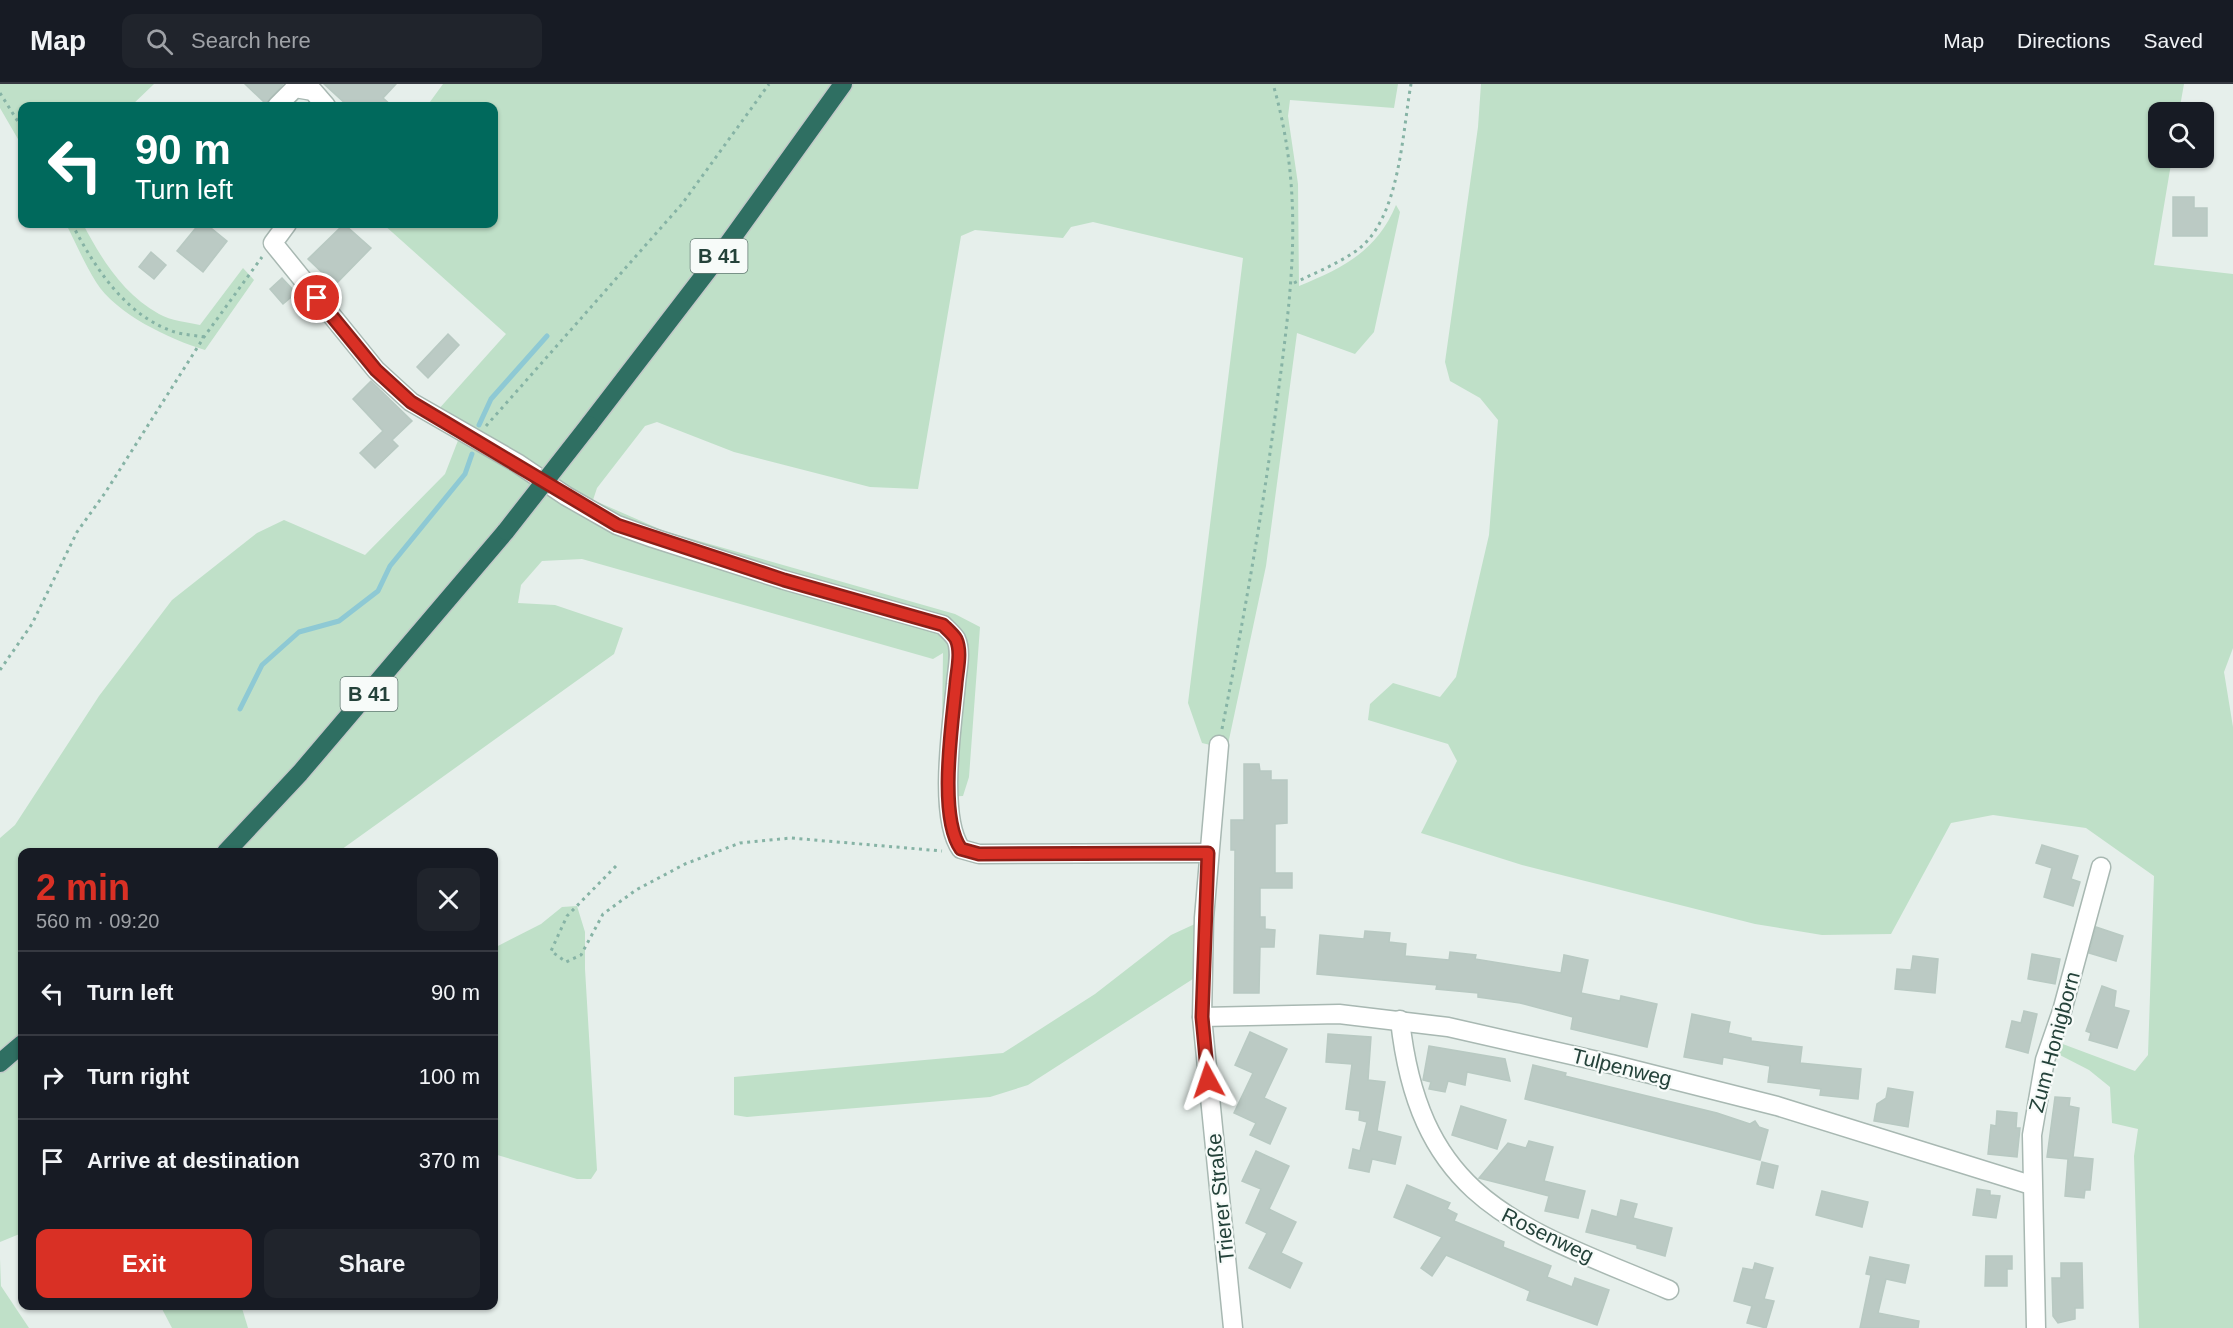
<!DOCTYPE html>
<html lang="en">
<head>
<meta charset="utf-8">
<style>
  body { margin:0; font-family:Helvetica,sans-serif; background:#20242c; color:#f1f3f6; height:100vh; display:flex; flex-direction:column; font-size:22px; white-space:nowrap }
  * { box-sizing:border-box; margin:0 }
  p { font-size:20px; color:#9ea1a6 }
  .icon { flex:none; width:33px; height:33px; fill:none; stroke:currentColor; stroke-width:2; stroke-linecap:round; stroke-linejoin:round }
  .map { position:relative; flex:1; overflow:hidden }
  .side { position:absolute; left:18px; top:764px; width:480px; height:462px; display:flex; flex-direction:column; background:#171b24; border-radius:12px; box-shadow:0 2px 4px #0004 }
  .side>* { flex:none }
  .hud { position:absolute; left:18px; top:18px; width:480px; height:126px; border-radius:12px; box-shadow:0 2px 4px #0004; background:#00695c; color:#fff; overflow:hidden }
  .fabs { position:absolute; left:2148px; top:18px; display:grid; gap:12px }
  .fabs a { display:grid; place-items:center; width:66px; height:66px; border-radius:12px; background:#171b24; box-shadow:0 2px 4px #0004; font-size:30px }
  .pin { position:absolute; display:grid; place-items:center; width:51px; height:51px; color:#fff; margin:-26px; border:3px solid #fff; border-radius:50%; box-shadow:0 2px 6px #0007 }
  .me { position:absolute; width:66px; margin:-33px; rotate:355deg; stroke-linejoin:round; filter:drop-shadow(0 0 4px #0008) }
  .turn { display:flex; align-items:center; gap:21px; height:126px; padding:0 18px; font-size:27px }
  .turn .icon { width:78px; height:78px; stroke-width:2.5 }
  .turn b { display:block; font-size:42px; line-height:51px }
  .round { display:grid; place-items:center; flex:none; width:63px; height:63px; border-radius:12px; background:#20242c }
  .head { display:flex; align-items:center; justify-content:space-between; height:102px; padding:0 18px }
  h1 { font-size:36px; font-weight:700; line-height:45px; color:#d93025 }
  .button { display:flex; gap:12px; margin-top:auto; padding:12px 18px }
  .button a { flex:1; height:69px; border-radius:12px; background:#d93025; color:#fff; font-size:24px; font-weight:700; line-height:69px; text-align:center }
  .button a+a { background:#20242c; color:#f1f3f6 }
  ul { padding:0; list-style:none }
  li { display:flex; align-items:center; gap:18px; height:84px; padding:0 18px; border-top:2px solid #363941 }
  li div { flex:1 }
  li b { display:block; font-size:22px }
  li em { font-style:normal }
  header { display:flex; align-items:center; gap:36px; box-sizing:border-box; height:84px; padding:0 30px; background:#171b24; border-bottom:2px solid #363941 }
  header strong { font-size:28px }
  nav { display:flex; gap:33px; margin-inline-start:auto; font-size:21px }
  .search { width:420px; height:54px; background:#20242c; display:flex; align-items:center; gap:15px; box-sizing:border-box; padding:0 21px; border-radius:12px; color:#9ea1a6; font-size:22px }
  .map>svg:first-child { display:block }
</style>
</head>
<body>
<header>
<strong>Map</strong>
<div class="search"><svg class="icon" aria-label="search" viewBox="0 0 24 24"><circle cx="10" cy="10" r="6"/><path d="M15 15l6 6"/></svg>Search here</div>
<nav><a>Map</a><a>Directions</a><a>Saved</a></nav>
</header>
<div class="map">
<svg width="2233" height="1244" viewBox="0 0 2233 1244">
  <rect width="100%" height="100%" fill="#e6efeb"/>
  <g fill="#bfe0c8">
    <path d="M0,0H154L131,22H22V62L0,24Z"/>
    <path d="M443,0H1398L1394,24L1290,16L1288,32L1298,100L1299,202C1343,184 1377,167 1396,121L1400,128L1374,248L1355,270L1297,249L1266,482L1227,665L1202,659L1188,619L1243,174L1093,138L1071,143L1063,154L975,146L961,152L918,405L870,403L734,368L657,338L645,342L597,404L593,416L664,447L955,530L980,543L969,693L963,712L941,713L943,569L933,575L582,475L542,477L521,501L518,519L555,521L623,544L614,570L338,768H22V1149L0,1158V754L15,741L99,612L172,516L257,449L284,436L365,471L445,390L464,341L437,327L506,250L383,140H494V22H427Z"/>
    <path d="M1481,0H2184L2179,28H2158V74H2172L2154,181L2233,190V564L2224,588L2233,643V1244H2139L2134,1072L2138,1045L2112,1039L2110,1003L2089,986L2054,968L2060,959L2135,987L2148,971L2154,792L2086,744L1993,731L1951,739L1891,850L1822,851L1755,840L1522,781L1421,749L1457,677L1448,660L1368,636L1370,620L1393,599L1440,613L1456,593L1489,451L1498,336L1480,314L1450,297L1445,278L1478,43Z"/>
    <path d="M66,140H83C102,176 123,210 159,230C171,237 187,238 200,241L243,184L254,196L205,266C169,255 116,230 96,198C84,179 76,159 66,140Z"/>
    <path d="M577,822L585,848V885L597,1086L591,1095H577L494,1070V864L541,840L562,823Z"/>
    <path d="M1197,839L1196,893L1028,1001L990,1013L747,1033L734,1031V993L1003,969L1095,910L1171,851Z"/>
    <path d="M0,1175L1,1202L29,1244H0Z"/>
    <path d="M160,1221H241L248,1244H172Z"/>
  </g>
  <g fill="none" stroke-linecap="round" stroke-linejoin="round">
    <g stroke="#8ec9d4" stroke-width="5">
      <path d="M479,341L491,315L547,252"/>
      <path d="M240,625L262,581L299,548L339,537L378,507L390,482L465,390L472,370"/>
    </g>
  </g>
  <g fill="#bbcac4" stroke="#b8c9c2" stroke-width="1.5">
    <path d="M245,0H283L266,20Z"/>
    <path d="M324,0H396L383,14L392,22H348Z"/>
    <path d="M2173,113H2194V124H2207V152H2173Z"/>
    <path d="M199,140H206L227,157L203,188L177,167Z"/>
    <path d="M344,140L371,164L335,201L308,175Z"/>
    <path d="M151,168L166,181L154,195L139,183Z"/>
    <path d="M282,194L296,209L283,220L270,205Z"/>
    <path d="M448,250L459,261L428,294L417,283Z"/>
    <path d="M371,297L412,337L392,356L398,362L375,384L360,369L383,347L353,315Z"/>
    <path d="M1244,680H1259L1260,687H1271V696H1287V739L1275,740V789H1292V804H1260V833H1265V845L1275,846L1274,863H1260L1259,909H1234L1235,766H1231V736H1244Z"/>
    <path d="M2042,761L2078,772L2071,795L2080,798L2073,822L2044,813L2052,784L2036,779Z"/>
    <path d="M2096,843L2123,852L2116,877L2089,869Z"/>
    <path d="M1365,847L1390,849L1389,858L1406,860L1405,872L1449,876L1450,868L1476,871L1475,875L1561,889L1564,871L1588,876L1581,909L1620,917L1621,912L1657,920L1647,963L1571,945L1573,933L1520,919L1478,913V909L1436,905L1437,901L1317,890L1320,851L1364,855Z"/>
    <path d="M2032,870L2060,875L2055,900L2028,895Z"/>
    <path d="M1913,872L1938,875L1935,909L1895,905L1897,885L1911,886Z"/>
    <path d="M2102,902L2116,907L2114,923L2129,927L2117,964L2089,956L2091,949L2086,947Z"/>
    <path d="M2024,927L2037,930L2028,969L2006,963L2012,937L2021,939Z"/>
    <path d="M1692,930L1730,938L1728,949L1751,954V957L1802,963L1800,979L1861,985L1858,1015L1820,1011L1821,1005L1768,998L1770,982L1723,973L1722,980L1684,973Z"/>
    <path d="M1250,948L1287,965L1264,1014L1286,1024L1270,1060L1250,1051L1256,1039L1234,1029L1253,989L1235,981Z"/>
    <path d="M1328,950L1371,953L1368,996L1385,998L1377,1047L1401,1053L1395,1080L1372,1075L1369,1088L1349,1084L1353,1065L1360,1067L1367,1038L1359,1036L1360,1027L1346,1025L1352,980L1326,978Z"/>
    <path d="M1429,962L1505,975L1510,997L1467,988L1465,1001L1448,997L1445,1008L1429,1005L1431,998L1423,996Z"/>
    <path d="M1533,981L1566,989L1565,992L1717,1029L1750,1040L1755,1037L1759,1043L1768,1046L1760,1076L1525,1015Z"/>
    <path d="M1888,1004L1913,1008L1908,1043L1874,1037L1877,1020L1886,1014Z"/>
    <path d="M2055,1013L2070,1014L2069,1022L2079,1024L2073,1073L2093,1075L2090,1106H2085L2084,1114L2065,1112L2068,1075L2047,1073Z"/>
    <path d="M1461,1022L1506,1036L1497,1065L1452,1051Z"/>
    <path d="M1997,1027L2017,1029L2016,1044H2020L2017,1073L1988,1070L1991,1041L1996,1042Z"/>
    <path d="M1529,1057L1553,1063L1544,1097L1585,1107L1578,1134L1545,1127L1549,1112L1479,1094L1508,1059L1526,1064Z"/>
    <path d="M1256,1067L1289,1082L1269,1125L1296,1138L1281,1169L1302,1179L1290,1204L1249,1184L1267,1149L1246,1139L1261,1105L1242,1097Z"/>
    <path d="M1762,1078L1778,1082L1773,1104L1757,1100Z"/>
    <path d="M1407,1101L1450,1119L1447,1125L1457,1130L1454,1137L1504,1158L1503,1163L1551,1182L1547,1193L1572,1203L1575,1194L1609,1206L1597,1241L1527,1216L1530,1207L1446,1171L1432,1192L1421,1184L1442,1153L1394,1133Z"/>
    <path d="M1977,1105L1990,1107V1111L2000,1112L1996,1134L1973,1131Z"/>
    <path d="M1822,1107L1868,1118L1862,1143L1816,1131Z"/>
    <path d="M1621,1116L1637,1120L1633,1134L1672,1144L1665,1172L1637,1164V1161L1586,1148L1592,1126L1617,1133Z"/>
    <path d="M1986,1172H2012V1185H2007V1202H1985Z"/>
    <path d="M1870,1173L1909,1181L1905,1199L1886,1195L1878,1229L1919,1237L1918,1244H1860L1871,1191L1866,1190Z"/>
    <path d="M1755,1179L1773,1184L1764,1215L1774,1217L1766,1244L1747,1239L1752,1222L1734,1217L1743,1184L1753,1186Z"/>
    <path d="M2061,1179H2082L2083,1224H2075V1235L2058,1239L2053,1232L2052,1194H2061Z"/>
  </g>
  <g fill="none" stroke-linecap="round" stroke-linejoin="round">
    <g stroke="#a8b8b2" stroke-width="21">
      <g id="minor">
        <path d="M277,22L295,4L313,7L326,22"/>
        <path d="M287,140L273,159L376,286L411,318L517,379L566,412L617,441L653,454L784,496L943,541C947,545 953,550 956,555C962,568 957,586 956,600C952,641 938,733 961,765L979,770L1208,769"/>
        <path d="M1219,661L1204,834L1202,933L1233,1244"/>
        <path d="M1202,933L1339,930L1448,943L1611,980L1777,1022L2031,1101"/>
        <path d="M1400,936C1420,1119 1520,1143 1669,1206"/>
        <path d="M2036,1244L2032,1051L2045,976L2062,927L2101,783"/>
      </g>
    </g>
    <g stroke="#c2cac8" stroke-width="21">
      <g id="highway">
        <path d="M589,341L725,164L843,0"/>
        <path d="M226,768L300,689L506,447"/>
        <path d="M0,979L22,960"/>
      </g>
    </g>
    <g stroke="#86b3a5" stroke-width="3" stroke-dasharray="3 4.5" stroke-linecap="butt">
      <path d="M0,9L22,44"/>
      <path d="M72,140C94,182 124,230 172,247C182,251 194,251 204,253"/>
      <path d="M1294,199C1315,189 1337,180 1356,167C1400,136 1402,50 1411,0"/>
      <path d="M486,342L682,120L769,0"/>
      <path d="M0,586L32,540L77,448L105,409L204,253L262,173"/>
      <path d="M1222,645C1243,538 1262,433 1276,325C1291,211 1306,114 1273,0"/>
      <path d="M616,782L567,832L551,867L566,878L581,871L603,830L636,806L685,780L740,759L791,754L942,767"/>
    </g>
    <use href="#minor" stroke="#fff" stroke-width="18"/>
    <use href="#highway" stroke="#2f6f62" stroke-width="18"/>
    <g stroke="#c2cac8" stroke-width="21" stroke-linecap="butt">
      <path id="highway-bridge" d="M506,447L589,341"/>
    </g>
    <use href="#highway-bridge" stroke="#2f6f62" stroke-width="18"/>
  </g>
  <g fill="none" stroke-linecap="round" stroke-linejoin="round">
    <g stroke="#8d1f18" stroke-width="15">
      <path id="route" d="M317,214L376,286L411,318L617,441L784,496L943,541C947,545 953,550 956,555C962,568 957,586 956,600C952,641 938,733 961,765L979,770L1208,769L1202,933L1208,996"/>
    </g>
    <use href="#route" stroke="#d93025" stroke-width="10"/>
  </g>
  <g text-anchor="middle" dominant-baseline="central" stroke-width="4.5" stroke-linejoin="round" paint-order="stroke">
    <g fill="#f7fbf9" stroke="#637a73" stroke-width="1.5">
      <rect x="690.5" y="155" width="57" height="34" rx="4.5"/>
      <rect x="340.5" y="593" width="57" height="34" rx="4.5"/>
    </g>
    <g font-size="20" font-weight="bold" fill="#24423a">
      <text x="719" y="172">B 41</text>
      <text x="369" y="610">B 41</text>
    </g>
    <g font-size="21" fill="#24423a" stroke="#f7fbf9">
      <text transform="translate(2054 958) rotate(-75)">Zum Honigborn</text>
      <text transform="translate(1622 983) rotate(14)">Tulpenweg</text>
      <text transform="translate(1220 1114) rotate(-96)">Trierer Straße</text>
      <text transform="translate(1548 1151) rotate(26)">Rosenweg</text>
    </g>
  </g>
</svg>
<div class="fabs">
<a><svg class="icon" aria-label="search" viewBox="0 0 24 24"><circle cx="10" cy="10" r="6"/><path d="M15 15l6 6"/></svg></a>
</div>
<div class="pin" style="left:317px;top:214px;background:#d93025"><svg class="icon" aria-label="arrive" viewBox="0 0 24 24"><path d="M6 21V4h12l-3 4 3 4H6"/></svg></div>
<svg class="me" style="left:1208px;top:996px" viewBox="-20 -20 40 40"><path d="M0-17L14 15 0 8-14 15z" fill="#d93025" stroke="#fff" stroke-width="4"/></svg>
<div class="hud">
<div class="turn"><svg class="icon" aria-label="left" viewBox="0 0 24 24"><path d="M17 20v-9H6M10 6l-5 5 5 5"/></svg><div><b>90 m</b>Turn left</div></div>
</div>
<section class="side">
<div class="head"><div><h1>2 min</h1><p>560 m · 09:20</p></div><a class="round"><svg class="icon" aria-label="close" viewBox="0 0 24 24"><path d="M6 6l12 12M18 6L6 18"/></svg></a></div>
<ul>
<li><svg class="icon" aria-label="left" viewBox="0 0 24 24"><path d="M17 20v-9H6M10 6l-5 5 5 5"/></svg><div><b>Turn left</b></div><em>90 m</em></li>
<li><svg class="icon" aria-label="right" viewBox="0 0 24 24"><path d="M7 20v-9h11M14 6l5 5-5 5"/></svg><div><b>Turn right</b></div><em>100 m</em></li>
<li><svg class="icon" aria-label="arrive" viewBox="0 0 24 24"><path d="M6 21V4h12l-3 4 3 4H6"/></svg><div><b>Arrive at destination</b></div><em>370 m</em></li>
</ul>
<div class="button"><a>Exit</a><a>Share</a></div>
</section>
</div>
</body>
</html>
